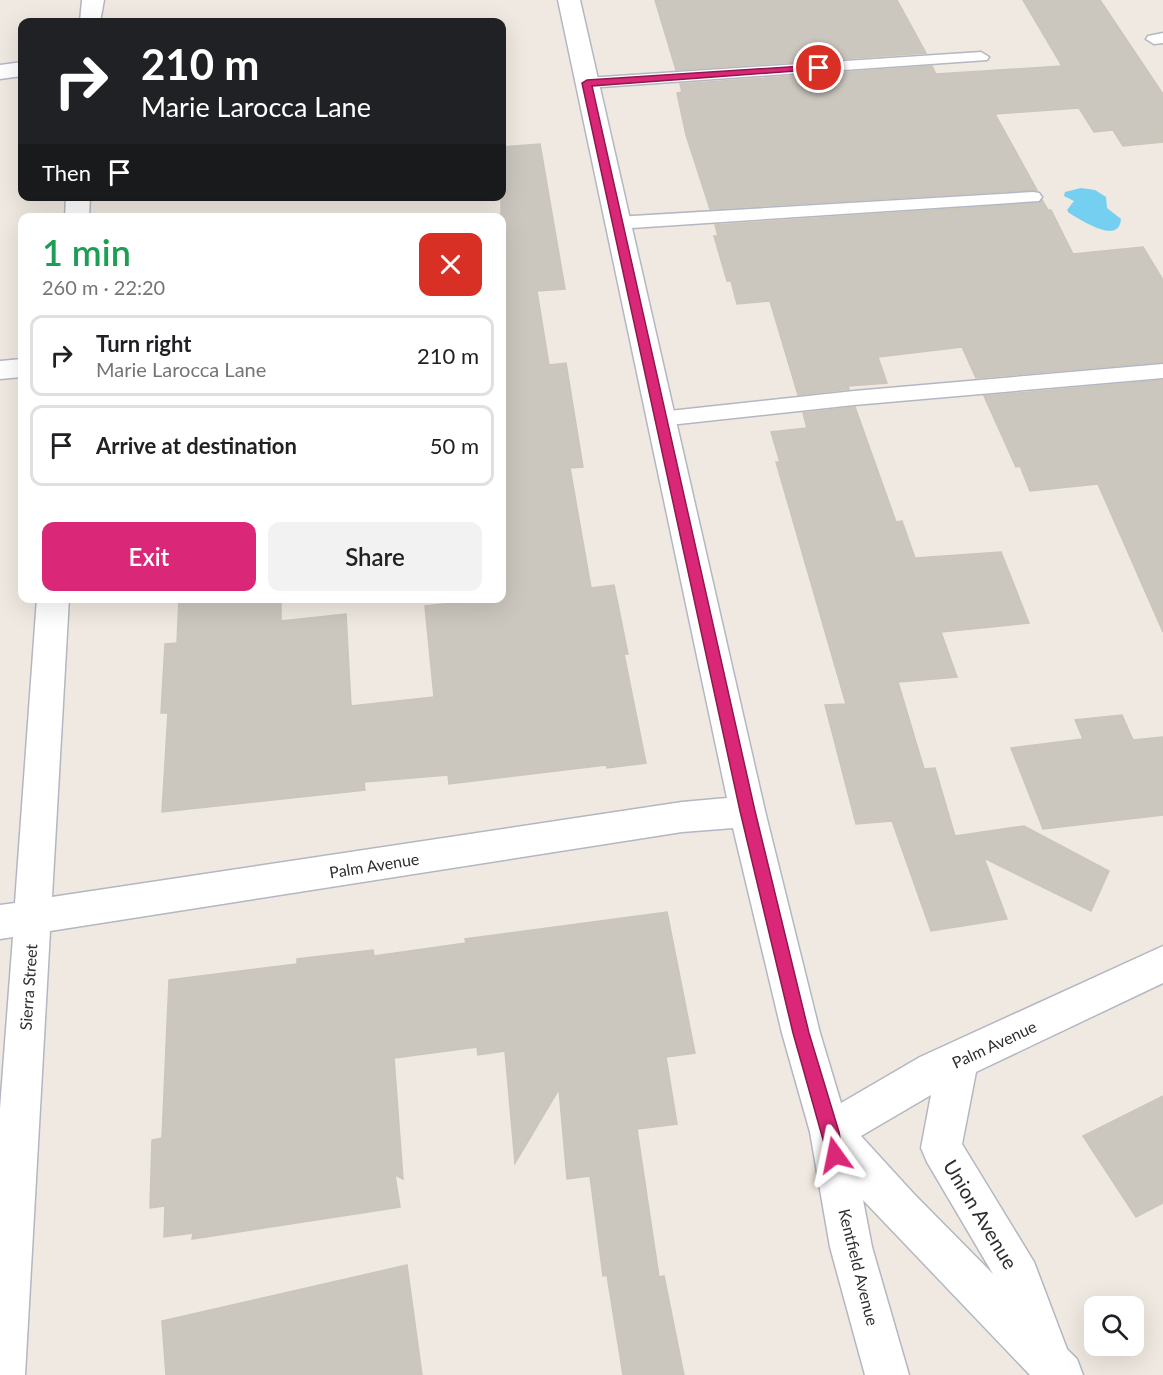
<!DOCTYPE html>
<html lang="en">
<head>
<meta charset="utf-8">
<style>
  body { margin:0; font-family:Lato,sans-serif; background:#f2f2f2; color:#202124; height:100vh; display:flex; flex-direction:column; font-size:22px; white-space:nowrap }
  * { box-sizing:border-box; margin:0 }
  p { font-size:20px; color:#757577 }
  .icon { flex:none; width:33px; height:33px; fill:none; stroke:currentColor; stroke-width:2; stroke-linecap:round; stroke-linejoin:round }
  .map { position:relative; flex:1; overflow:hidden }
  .drawer { position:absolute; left:18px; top:213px; width:488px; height:390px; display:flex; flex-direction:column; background:#fff; border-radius:12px; box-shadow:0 6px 24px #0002 }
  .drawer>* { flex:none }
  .top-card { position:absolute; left:18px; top:18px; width:488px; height:183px; border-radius:12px; box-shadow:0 6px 24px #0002; background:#202124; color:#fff; overflow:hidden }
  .controls { position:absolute; left:1084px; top:1296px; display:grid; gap:12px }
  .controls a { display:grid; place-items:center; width:60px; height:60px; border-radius:12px; background:#fff; box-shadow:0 6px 24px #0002; font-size:30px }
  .pin { position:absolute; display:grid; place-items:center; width:51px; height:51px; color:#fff; margin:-26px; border:3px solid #fff; border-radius:50%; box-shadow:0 2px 6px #0007 }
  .me { position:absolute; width:66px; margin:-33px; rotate:348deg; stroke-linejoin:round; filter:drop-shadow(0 0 4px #0008) }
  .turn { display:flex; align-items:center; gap:21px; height:126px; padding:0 24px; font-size:27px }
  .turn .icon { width:78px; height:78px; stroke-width:2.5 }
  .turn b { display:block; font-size:42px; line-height:51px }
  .then { display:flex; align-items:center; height:57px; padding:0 24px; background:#0003; gap:12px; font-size:22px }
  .round { display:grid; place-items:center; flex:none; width:63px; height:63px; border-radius:12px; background:#f2f2f2 }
  .overview { display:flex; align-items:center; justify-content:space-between; height:102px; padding:0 24px }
  h1 { font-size:36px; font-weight:600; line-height:45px; color:#1e9e55 }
  .action { display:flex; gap:12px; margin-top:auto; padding:12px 24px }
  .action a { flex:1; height:69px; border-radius:12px; background:#db2777; color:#fff; font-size:24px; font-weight:600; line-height:69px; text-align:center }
  .action a+a { background:#f2f2f2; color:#202124 }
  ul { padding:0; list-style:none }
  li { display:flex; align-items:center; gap:18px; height:81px; margin:0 12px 9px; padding:0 12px; border:3px solid #e0e0e0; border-radius:12px }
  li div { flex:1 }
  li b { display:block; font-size:22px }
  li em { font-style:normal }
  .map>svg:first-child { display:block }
</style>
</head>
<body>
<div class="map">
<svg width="1163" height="1375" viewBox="0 0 1163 1375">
  <rect width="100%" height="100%" fill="#efe9e1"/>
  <path fill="#75cff0" d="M1081,188L1095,190L1106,197L1107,208L1121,219C1119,246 1080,219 1069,213L1067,210L1074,201L1064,196L1065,192Z"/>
  <g fill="#cbc7bf" stroke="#cbc5ba" stroke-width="1.5">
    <path d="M655,0H897L926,53L676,70Z"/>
    <path d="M1023,0H1100L1163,94V142L1123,146L1113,130L1094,132L1079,108L995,114L1037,190L710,209L686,135L677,93L682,92L680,84L932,66L936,74L1062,66Z"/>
    <path d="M540,144L565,289L537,291L549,365L566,363L583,467L570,468L591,588L614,585L628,654H624L646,763L607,768L606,765L449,784L448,775L364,782L365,790L162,812L168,713H161L165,644L177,643L179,598H281V621L346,614L351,706L434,697L425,606L501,598V147Z"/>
    <path d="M1042,200L1048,210H1051L1073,254L1143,247L1163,280V362L976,378L962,347L878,357L887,383L848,386L849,389L798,395L770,301L737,304L731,281H727L714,236H718L715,225L1039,203Z"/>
    <path d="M1163,380V632L1098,484L1030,491L1020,466L1016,467L984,396Z"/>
    <path d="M855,407L896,522L902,521L915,558L1001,552L1029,623L941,632L957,677L898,682L924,769L935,768L955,836L1024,826L1109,871L1091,911L984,858L1007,919L931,931L892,821L856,824L825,705L846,704L776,462H780L771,432L807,428L803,413Z"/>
    <path d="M1122,715L1133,740L1163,737V815L1043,829L1011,748L1083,739L1075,720Z"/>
    <path d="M667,912L695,1053L666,1057L677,1124L637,1129L659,1277L664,1276L684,1375H623L607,1275L603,1276L590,1176L567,1179L559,1089L515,1163L505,1051L478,1055L477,1047L394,1058L403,1179L395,1175L400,1207L192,1239L193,1233L164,1237L165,1206L150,1208L152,1140L162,1138L169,980L297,964V959L373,950L374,956L466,943L465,939Z"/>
    <path d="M1163,1096V1203L1136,1217L1083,1136Z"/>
    <path d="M407,1265L422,1375H166L162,1321Z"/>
  </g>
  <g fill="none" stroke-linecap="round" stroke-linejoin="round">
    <g stroke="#b4b7c1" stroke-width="3">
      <g id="service">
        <path d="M1163,33V43L1154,44L1146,39L1148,36Z"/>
        <path d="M981,52L989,57L987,60L587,88L579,83L587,78Z"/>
        <path d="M1033,192L1039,193L1042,197L1039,201L616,229L610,227L607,223L610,219L616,217Z"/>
        <path d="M1163,364V378L854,405L660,426L653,424L650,419L653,414L660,412L854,391Z"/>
      </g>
    </g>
    <g stroke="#b4b7c1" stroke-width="3">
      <g id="minor">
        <path d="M82,0H104L100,22H80Z"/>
        <path d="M558,0H580L765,811L820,1033L841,1103L920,1057L1163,946V983L976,1072L962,1144L1034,1262L1067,1349L1077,1359L1083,1375H1030L863,1200L872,1247L909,1375H865L830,1247L810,1132L782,1033L733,828L682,832L50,931L25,1375H0V1109L13,937L0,939V905L15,903L37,598H69L52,897L682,802L727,798ZM931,1095L921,1148L927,1162L993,1274L914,1194L861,1136Z"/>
        <path d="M22,62V76L0,79V65Z"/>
        <path d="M66,196H90L89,218H65Z"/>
        <path d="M22,359V377L0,379V361Z"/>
      </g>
    </g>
    <use href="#service" fill="#fff" fill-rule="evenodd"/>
    <use href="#minor" fill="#fff" fill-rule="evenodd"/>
  </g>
  <path fill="#db2777" stroke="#8e194d" stroke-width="1.5" d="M819,65L823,68L822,69L592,86L755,811L809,1033L839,1132L843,1155L841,1161L835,1163L829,1161L793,1033L740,811L582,83L587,80Z"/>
  <g text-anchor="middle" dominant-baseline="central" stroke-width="4.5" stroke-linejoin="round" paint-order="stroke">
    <g font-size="16" fill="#2e2e2e" stroke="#fff">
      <text transform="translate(374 865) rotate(-9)">Palm Avenue</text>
      <text transform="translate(28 987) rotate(-86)">Sierra Street</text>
      <text transform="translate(994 1044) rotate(-25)">Palm Avenue</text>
      <text transform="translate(859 1267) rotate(76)">Kentfield Avenue</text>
    </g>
    <g font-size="20" fill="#2e2e2e" stroke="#fff">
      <text transform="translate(981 1214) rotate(59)">Union Avenue</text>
    </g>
  </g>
</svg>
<div class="controls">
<a><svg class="icon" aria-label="search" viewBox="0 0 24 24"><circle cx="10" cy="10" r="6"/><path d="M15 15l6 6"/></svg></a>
</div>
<div class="pin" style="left:819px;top:68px;background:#d93025"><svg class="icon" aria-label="arrive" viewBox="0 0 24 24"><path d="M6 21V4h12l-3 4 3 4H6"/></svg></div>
<svg class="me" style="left:835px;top:1155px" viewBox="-20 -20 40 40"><path d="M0-17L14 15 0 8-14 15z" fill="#db2777" stroke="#fff" stroke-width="4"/></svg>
<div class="top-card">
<div class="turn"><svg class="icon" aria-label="right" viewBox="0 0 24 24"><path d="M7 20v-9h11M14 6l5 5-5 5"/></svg><div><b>210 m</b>Marie Larocca Lane</div></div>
<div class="then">Then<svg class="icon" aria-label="arrive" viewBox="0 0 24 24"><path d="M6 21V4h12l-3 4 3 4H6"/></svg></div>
</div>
<section class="drawer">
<div class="overview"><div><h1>1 min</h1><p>260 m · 22:20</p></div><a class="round" style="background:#d93025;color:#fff"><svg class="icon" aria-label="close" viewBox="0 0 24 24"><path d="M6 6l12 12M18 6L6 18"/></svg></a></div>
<ul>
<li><svg class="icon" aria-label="right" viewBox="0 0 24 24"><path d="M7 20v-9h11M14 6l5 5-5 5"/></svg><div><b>Turn right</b><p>Marie Larocca Lane</p></div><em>210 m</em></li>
<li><svg class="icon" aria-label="arrive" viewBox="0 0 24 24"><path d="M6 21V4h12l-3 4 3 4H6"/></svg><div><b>Arrive at destination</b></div><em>50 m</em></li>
</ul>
<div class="action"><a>Exit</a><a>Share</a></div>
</section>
</div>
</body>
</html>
